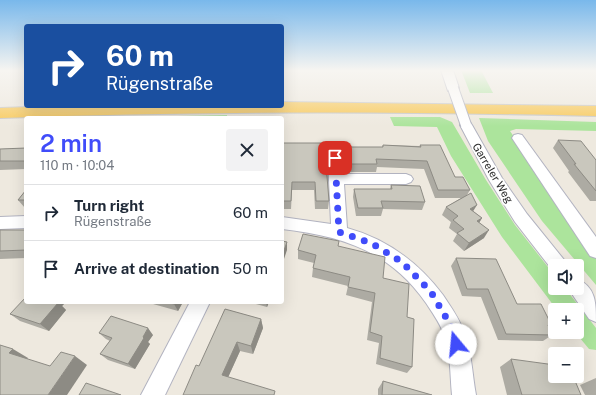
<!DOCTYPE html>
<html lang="en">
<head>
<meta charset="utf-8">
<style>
  body { margin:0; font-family:"Public Sans",sans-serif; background:#f2f2f3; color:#1f2937; height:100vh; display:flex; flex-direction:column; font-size:15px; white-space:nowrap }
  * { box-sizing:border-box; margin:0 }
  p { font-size:13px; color:#747a83 }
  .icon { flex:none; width:22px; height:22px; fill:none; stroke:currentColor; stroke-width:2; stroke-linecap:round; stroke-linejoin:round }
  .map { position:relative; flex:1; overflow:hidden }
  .sheet { position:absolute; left:24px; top:116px; width:260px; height:188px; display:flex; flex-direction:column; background:#fff; border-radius:4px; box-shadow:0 4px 16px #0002 }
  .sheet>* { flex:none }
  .hud { position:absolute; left:24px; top:24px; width:260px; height:84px; border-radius:4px; box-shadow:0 4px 16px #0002; background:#1a4fa0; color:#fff; overflow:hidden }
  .buttons { position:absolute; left:548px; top:259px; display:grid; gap:8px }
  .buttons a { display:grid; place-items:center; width:36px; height:36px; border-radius:4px; background:#fff; box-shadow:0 4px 16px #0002; font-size:20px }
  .pin { position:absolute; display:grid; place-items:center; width:34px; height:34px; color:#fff; margin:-17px; border-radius:8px; box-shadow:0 2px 6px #0006 }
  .me { position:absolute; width:44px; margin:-22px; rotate:343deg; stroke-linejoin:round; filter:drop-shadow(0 0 3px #0008) }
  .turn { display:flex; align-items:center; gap:14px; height:84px; padding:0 16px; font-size:18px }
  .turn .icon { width:52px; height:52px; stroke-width:2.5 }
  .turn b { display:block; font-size:28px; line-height:34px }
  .round { display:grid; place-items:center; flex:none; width:42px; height:42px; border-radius:4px; background:#f2f2f3 }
  .headline { display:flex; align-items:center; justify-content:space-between; height:68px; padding:0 16px }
  h1 { font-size:24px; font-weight:600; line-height:30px; color:#404cfa }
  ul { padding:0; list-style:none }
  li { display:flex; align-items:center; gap:12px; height:56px; padding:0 16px; border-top:1px solid #e0e1e3 }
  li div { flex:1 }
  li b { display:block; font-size:15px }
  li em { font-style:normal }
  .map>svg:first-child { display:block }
</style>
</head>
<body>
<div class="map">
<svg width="596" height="395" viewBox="0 0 596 395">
  <rect width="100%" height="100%" fill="#eee9df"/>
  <g fill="#ace49c">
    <path d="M461,70H481L493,93H470Z"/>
    <path d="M227,115V118H79Z"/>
    <path d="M390,117H440L452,122L486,180L515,225L555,276V288H565L596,328V350L589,349L575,332H577V310H557L502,237L451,156L437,127L394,126Z"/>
    <path d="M479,118L596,122V131L516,129L510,131L596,258V285L542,221L488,141Z"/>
  </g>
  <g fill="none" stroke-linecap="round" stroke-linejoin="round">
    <g stroke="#b2b3c0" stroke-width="2">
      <g id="minor">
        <path d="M466,121L470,122L472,125L502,178L527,214L565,261L568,266H555V272L553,271L515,222L489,180L460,125L462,122Z"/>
        <path d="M518,134L522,135L596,237V258L590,256L512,138L514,135Z"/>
        <path d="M335,154L340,155L342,158L343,174H406L411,176L413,179L411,182L406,184H344L347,228C387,239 418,262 443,295C451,307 459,318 464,332C472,352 472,374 476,395H452C450,375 451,351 443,332C439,322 432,312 426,303C390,251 342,236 282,229V217L331,224L328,158L330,155Z"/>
        <path d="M26,216V228L0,229V217Z"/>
        <path d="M577,279C596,287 596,303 596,322L589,319L568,288H577Z"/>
        <path d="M190,302H210L165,395H141Z"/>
      </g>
    </g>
    <g stroke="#b2b3c0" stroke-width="2">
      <path id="tertiary" d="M441,70H453L459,88L458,91H448Z"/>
    </g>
    <g stroke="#c8c8c8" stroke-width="2">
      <path id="trunk" d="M282,102L596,106V116C397,111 199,111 0,118V108L59,106H282Z"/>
    </g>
    <use href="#minor" fill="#fff" fill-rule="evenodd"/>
    <use href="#tertiary" fill="#fff" fill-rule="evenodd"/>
    <use href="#trunk" fill="#f8ca5d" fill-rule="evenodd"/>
    <g stroke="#b2b3c0" stroke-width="12" stroke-linecap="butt">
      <path id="minor-bridge" d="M453,88L466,125"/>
    </g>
    <use href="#minor-bridge" stroke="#fff" stroke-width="10"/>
  </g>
  <g fill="#adaba3">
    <path d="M558,140L596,160V201H590L568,172L569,171L553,148Z"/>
    <path d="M282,143L324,146L329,154L327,156L328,164L327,173L329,201L328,209H315L314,190H292L291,209H282Z"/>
    <path d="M383,145L420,146V145L470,190L467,195L473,211L482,218L479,223L484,238L464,251L453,241L457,234L449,228L451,222L442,215L446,207L461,198H435L424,169L377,167L376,172H344V158L342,155L343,147H382Z"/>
    <path d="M26,148V169L0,170V149Z"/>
    <path d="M391,185L425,202L422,210L383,209L381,216H356L353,197L354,189H390Z"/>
    <path d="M26,190V208H25L18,200Z"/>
    <path d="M0,230H26V258L0,259Z"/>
    <path d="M338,246L383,278L407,317L412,367L407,373L376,364L379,343L367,340L372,302L346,295L348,286L312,277L313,268L314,263L298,259V250Z"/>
    <path d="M456,258L517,304L551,324L549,326L552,335L543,341L498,340L481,297L462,296L451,266Z"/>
    <path d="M26,302H66L62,306L66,310L49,331L20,321L10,314Z"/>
    <path d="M152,302H183L178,311L153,304Z"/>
    <path d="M248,302H269L267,307Z"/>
    <path d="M261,319L263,328L253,354L240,351L228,377L276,395L199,366Z"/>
    <path d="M99,333L153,335L148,342L150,344L135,369L108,360L100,354L110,341L106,339Z"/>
    <path d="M511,359L581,395H507L500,367Z"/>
    <path d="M596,378V395H585L580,385Z"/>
    <path d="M383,381L432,395H378V389Z"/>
  </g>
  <g fill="#8d8b84">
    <path d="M329,146V154L326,158L327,150Z"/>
    <path d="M477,205L472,213L470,209Z"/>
    <path d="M482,218L477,226V221Z"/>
    <path d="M489,230L484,238L464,251L469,243Z"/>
    <path d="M287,242V250L282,265V256Z"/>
    <path d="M54,302H66L62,306L66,310L49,331L40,324Z"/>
    <path d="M175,302H183L178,311L174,304Z"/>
    <path d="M266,302H269L267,307Z"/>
    <path d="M261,319L263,328L253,354L251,346Z"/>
    <path d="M148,328L153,335L148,342L150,344L135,369L128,364Z"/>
    <path d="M237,342L240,351L226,382L222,375Z"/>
    <path d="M13,349L28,358L25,362L9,353Z"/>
    <path d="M75,356L87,365L67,395H48Z"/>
  </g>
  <g fill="#c9c7bd" stroke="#8d8b84">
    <path d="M558,140L581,141L596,160V191L574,164H576Z"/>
    <path d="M282,143H324V146H329L327,150L328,164H326L329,201H316L315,182H292L291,201H282Z"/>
    <path d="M383,145L421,147L420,145H440L455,177H463L470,190H438L427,161L376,159L377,164H346L345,150L343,147H383Z"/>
    <path d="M26,148V161H0V149Z"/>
    <path d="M391,185L420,186L425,202L381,201L383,208H358L354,189H392Z"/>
    <path d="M26,190V200H18Z"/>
    <path d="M471,193L477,205L470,209L482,218L477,221L489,230L469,243L457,233L464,229L453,220L458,216L446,207Z"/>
    <path d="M0,230H26V250L0,251Z"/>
    <path d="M303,234L339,241L338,246L385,257L383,278L409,284L407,317L414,319L412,367L380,358L382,336L370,332L375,293L348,287L350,277L313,268L316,255L298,250Z"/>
    <path d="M282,241L287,242L282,256Z"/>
    <path d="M456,258L496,259L517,304H541L551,324L548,325L552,335L506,334L488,289H467Z"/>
    <path d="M26,297V302H57L58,303L40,324L10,314Z"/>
    <path d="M166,302H175L174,304Z"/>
    <path d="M225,309L261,319L251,346L237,342L222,375L275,391L274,395H183L196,365L199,366Z"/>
    <path d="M111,316L148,328L143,337L144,338L128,364L100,354L112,338L99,333Z"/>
    <path d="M0,345L13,349L9,353L50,366L61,352L75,356L48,395H0Z"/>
    <path d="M511,359L555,365V376H573L581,395H522Z"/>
    <path d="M383,381L432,395H382Z"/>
    <path d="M86,383L121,395H79Z"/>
  </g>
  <linearGradient id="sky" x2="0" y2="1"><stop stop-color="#79b8eb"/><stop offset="0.56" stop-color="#f7f5f1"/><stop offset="1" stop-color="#f7f5f1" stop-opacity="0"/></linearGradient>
  <rect width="596" height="126" fill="url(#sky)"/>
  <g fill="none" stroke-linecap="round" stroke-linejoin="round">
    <path stroke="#404cfa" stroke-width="7" stroke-dasharray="0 12.6" d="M335,158L339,232L371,243L402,262L431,292L454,331L456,344"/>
  </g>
  <g text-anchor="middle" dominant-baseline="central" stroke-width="3.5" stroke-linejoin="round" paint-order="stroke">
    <g font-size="11" fill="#2c2c2c" stroke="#fff">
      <text transform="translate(493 173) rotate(59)">Garreler Weg</text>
    </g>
  </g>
</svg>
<div class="buttons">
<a><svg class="icon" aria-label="sound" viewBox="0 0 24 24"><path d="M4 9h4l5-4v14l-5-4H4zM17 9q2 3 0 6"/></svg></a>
<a>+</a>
<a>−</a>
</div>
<div class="pin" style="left:335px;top:158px;background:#d93025"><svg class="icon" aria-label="arrive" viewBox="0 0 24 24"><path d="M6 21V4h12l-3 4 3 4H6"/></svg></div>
<svg class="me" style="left:456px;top:344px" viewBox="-20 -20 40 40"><circle r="19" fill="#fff"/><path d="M0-13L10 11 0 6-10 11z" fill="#404cfa"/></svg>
<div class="hud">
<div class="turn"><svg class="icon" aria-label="right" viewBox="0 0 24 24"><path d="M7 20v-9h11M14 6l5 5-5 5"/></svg><div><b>60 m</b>Rügenstraße</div></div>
</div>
<section class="sheet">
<div class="headline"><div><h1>2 min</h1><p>110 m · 10:04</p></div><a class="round"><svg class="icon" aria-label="close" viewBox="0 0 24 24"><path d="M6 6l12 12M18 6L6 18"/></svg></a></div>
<ul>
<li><svg class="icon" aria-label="right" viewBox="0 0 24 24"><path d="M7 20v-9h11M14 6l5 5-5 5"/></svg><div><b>Turn right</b><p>Rügenstraße</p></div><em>60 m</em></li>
<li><svg class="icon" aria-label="arrive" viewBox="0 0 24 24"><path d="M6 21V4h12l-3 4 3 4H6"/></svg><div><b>Arrive at destination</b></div><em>50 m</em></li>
</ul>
</section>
</div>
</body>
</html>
